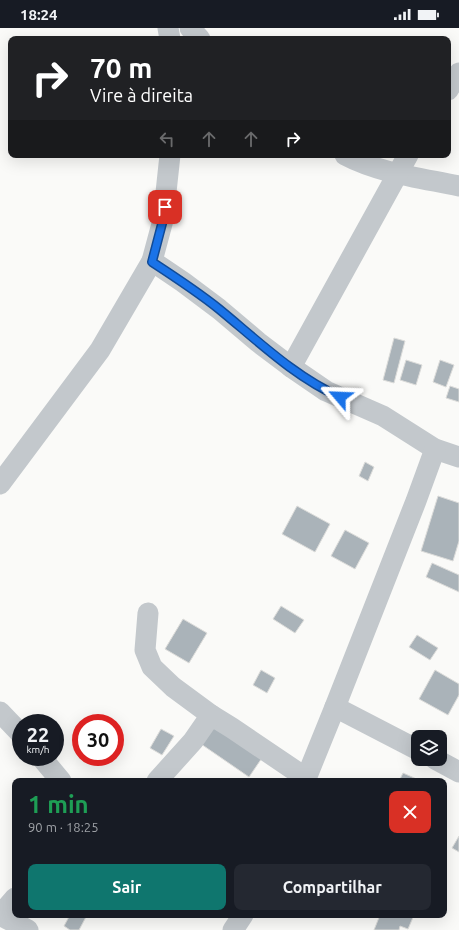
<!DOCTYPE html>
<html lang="pt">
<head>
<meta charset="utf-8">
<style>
  body { margin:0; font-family:Ubuntu,sans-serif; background:#242831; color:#f1f3f6; height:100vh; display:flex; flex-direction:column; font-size:15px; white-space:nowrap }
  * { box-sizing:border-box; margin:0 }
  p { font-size:13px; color:#9ea1a6 }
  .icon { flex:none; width:22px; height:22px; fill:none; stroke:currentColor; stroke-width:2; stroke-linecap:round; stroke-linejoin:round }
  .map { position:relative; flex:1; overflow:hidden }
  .panel { position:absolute; left:12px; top:750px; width:435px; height:140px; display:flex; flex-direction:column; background:#171b24; border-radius:8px; box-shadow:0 4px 16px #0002 }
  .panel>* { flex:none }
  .banner { position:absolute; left:8px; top:8px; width:443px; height:122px; border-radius:8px; box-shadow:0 4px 16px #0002; background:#202124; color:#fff; overflow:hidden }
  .fabs { position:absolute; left:411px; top:702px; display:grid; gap:8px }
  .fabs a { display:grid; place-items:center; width:36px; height:36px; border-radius:8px; background:#171b24; box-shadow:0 4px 16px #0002; font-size:20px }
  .speed { position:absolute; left:12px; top:686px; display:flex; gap:8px; font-size:20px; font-weight:700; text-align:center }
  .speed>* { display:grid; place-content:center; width:52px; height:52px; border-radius:50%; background:#171b24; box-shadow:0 4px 16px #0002; line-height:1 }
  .speed small { font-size:10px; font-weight:400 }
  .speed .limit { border:6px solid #d22; background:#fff; color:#111 }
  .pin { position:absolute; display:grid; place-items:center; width:34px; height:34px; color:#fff; margin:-17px; border-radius:8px; box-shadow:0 2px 6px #0006 }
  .me { position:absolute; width:44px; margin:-22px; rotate:296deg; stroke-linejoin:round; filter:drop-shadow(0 0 3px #0008) }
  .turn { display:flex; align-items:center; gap:14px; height:84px; padding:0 16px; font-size:18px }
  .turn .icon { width:52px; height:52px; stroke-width:2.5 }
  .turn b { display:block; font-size:28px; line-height:34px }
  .lanes { display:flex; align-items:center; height:38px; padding:0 16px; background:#0003; justify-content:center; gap:20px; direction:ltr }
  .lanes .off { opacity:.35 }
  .round { display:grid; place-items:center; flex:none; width:42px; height:42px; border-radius:8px; background:#242831 }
  .overview { display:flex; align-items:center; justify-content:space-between; height:68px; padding:0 16px }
  h1 { font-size:24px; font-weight:600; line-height:30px; color:#1e9e55 }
  .cta { display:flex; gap:8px; margin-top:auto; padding:8px 16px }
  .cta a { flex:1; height:46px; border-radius:8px; background:#0f766e; color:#fff; font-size:16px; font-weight:600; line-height:46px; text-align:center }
  .cta a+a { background:#242831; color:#f1f3f6 }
  .status { display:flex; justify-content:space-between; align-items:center; height:28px; padding:0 20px; background:#171b24; direction:ltr }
  .status svg { height:11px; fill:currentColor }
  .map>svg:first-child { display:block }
</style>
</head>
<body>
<div class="status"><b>18:24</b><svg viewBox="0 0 49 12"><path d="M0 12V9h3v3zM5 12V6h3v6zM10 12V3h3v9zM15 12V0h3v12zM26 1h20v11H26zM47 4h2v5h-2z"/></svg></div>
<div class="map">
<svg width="459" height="902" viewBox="0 0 459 902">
  <rect width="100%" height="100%" fill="#fafaf8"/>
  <g fill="#aab3b9" stroke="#dcdcda">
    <path d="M394,310L405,313L394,355L383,352Z"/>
    <path d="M406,332L422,337L416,357L400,352Z"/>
    <path d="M440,332L454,337L446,359L433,354Z"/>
    <path d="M450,358L459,361V374L446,370Z"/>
    <path d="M365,434L374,439L368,453L359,448Z"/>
    <path d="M438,468L459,475V513L453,533L421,523Z"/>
    <path d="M297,478L330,496L315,524L282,506Z"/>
    <path d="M345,502L369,515L355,541L331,528Z"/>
    <path d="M432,535L459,547V564L426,549Z"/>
    <path d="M281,578L304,592L295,605L273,591Z"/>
    <path d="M183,591L207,605L189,635L165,621Z"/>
    <path d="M417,607L438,620L430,632L409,619Z"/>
    <path d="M261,642L275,650L267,665L253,657Z"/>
    <path d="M435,642L459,656V667L448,687L419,671Z"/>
    <path d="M215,695L264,727L249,749L201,716Z"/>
    <path d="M161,701L174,708L162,727L150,720Z"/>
    <path d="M403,745L421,753H399Z"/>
    <path d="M459,808V824L452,820Z"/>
    <path d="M70,887H87L79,902H70L64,898Z"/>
    <path d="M380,887H414L408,901L400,898L399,902H374Z"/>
  </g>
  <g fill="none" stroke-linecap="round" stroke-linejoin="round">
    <g stroke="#c3c8cc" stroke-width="21">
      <path d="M168,0L170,11"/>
      <path d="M190,0L200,11"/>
      <path d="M448,62L459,45"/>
      <path d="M345,127C379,145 421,150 459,158"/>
      <path d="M152,233L183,254L219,281L258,314L291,339L326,363L383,388L435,421L459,429"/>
      <path d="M291,339L408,127"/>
      <path d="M0,456L100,322L152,233L163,192L170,127"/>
      <path d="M148,585L145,622L152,639L173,659L211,687L232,700L306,750"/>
      <path d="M335,679L418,722"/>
      <path d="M0,684L21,706"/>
      <path d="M41,729L61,753"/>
      <path d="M435,731L459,744"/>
      <path d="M157,753L193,713L211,687"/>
      <path d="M305,753L335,679L416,473L435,421"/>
      <path d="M0,887L28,902"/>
      <path d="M0,887L15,870"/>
      <path d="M233,902L243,887"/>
    </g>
  </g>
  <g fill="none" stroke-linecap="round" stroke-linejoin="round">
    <g stroke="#114b97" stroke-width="10">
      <path id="route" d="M165,179L163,192L152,234C175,249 198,264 219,281C258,313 295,349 340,369"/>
    </g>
    <use href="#route" stroke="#1a73e8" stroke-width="7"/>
  </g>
</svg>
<div class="fabs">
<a><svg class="icon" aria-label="layers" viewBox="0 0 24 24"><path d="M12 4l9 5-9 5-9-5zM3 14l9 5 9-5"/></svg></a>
</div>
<div class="speed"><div>22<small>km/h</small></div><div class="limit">30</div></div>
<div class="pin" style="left:165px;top:179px;background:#d93025"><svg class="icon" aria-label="arrive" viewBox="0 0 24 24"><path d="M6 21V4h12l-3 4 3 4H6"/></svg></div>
<svg class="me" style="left:340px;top:369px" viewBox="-20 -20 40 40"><path d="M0-17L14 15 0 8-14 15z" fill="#1a73e8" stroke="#fff" stroke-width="4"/></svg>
<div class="banner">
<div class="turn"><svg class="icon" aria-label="right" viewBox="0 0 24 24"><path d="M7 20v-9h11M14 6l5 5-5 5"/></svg><div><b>70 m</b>Vire à direita</div></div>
<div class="lanes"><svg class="icon off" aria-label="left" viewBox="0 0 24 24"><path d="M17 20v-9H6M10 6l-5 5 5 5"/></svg><svg class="icon off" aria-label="ahead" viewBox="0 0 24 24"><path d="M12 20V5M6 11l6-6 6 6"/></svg><svg class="icon off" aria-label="ahead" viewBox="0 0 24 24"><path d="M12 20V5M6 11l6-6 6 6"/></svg><svg class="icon" aria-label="right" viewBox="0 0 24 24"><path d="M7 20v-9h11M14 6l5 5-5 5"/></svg></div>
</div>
<section class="panel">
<div class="overview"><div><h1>1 min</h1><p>90 m · 18:25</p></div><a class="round" style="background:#d93025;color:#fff"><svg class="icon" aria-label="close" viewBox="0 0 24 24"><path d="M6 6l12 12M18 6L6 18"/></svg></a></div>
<div class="cta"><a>Sair</a><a>Compartilhar</a></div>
</section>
</div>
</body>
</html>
